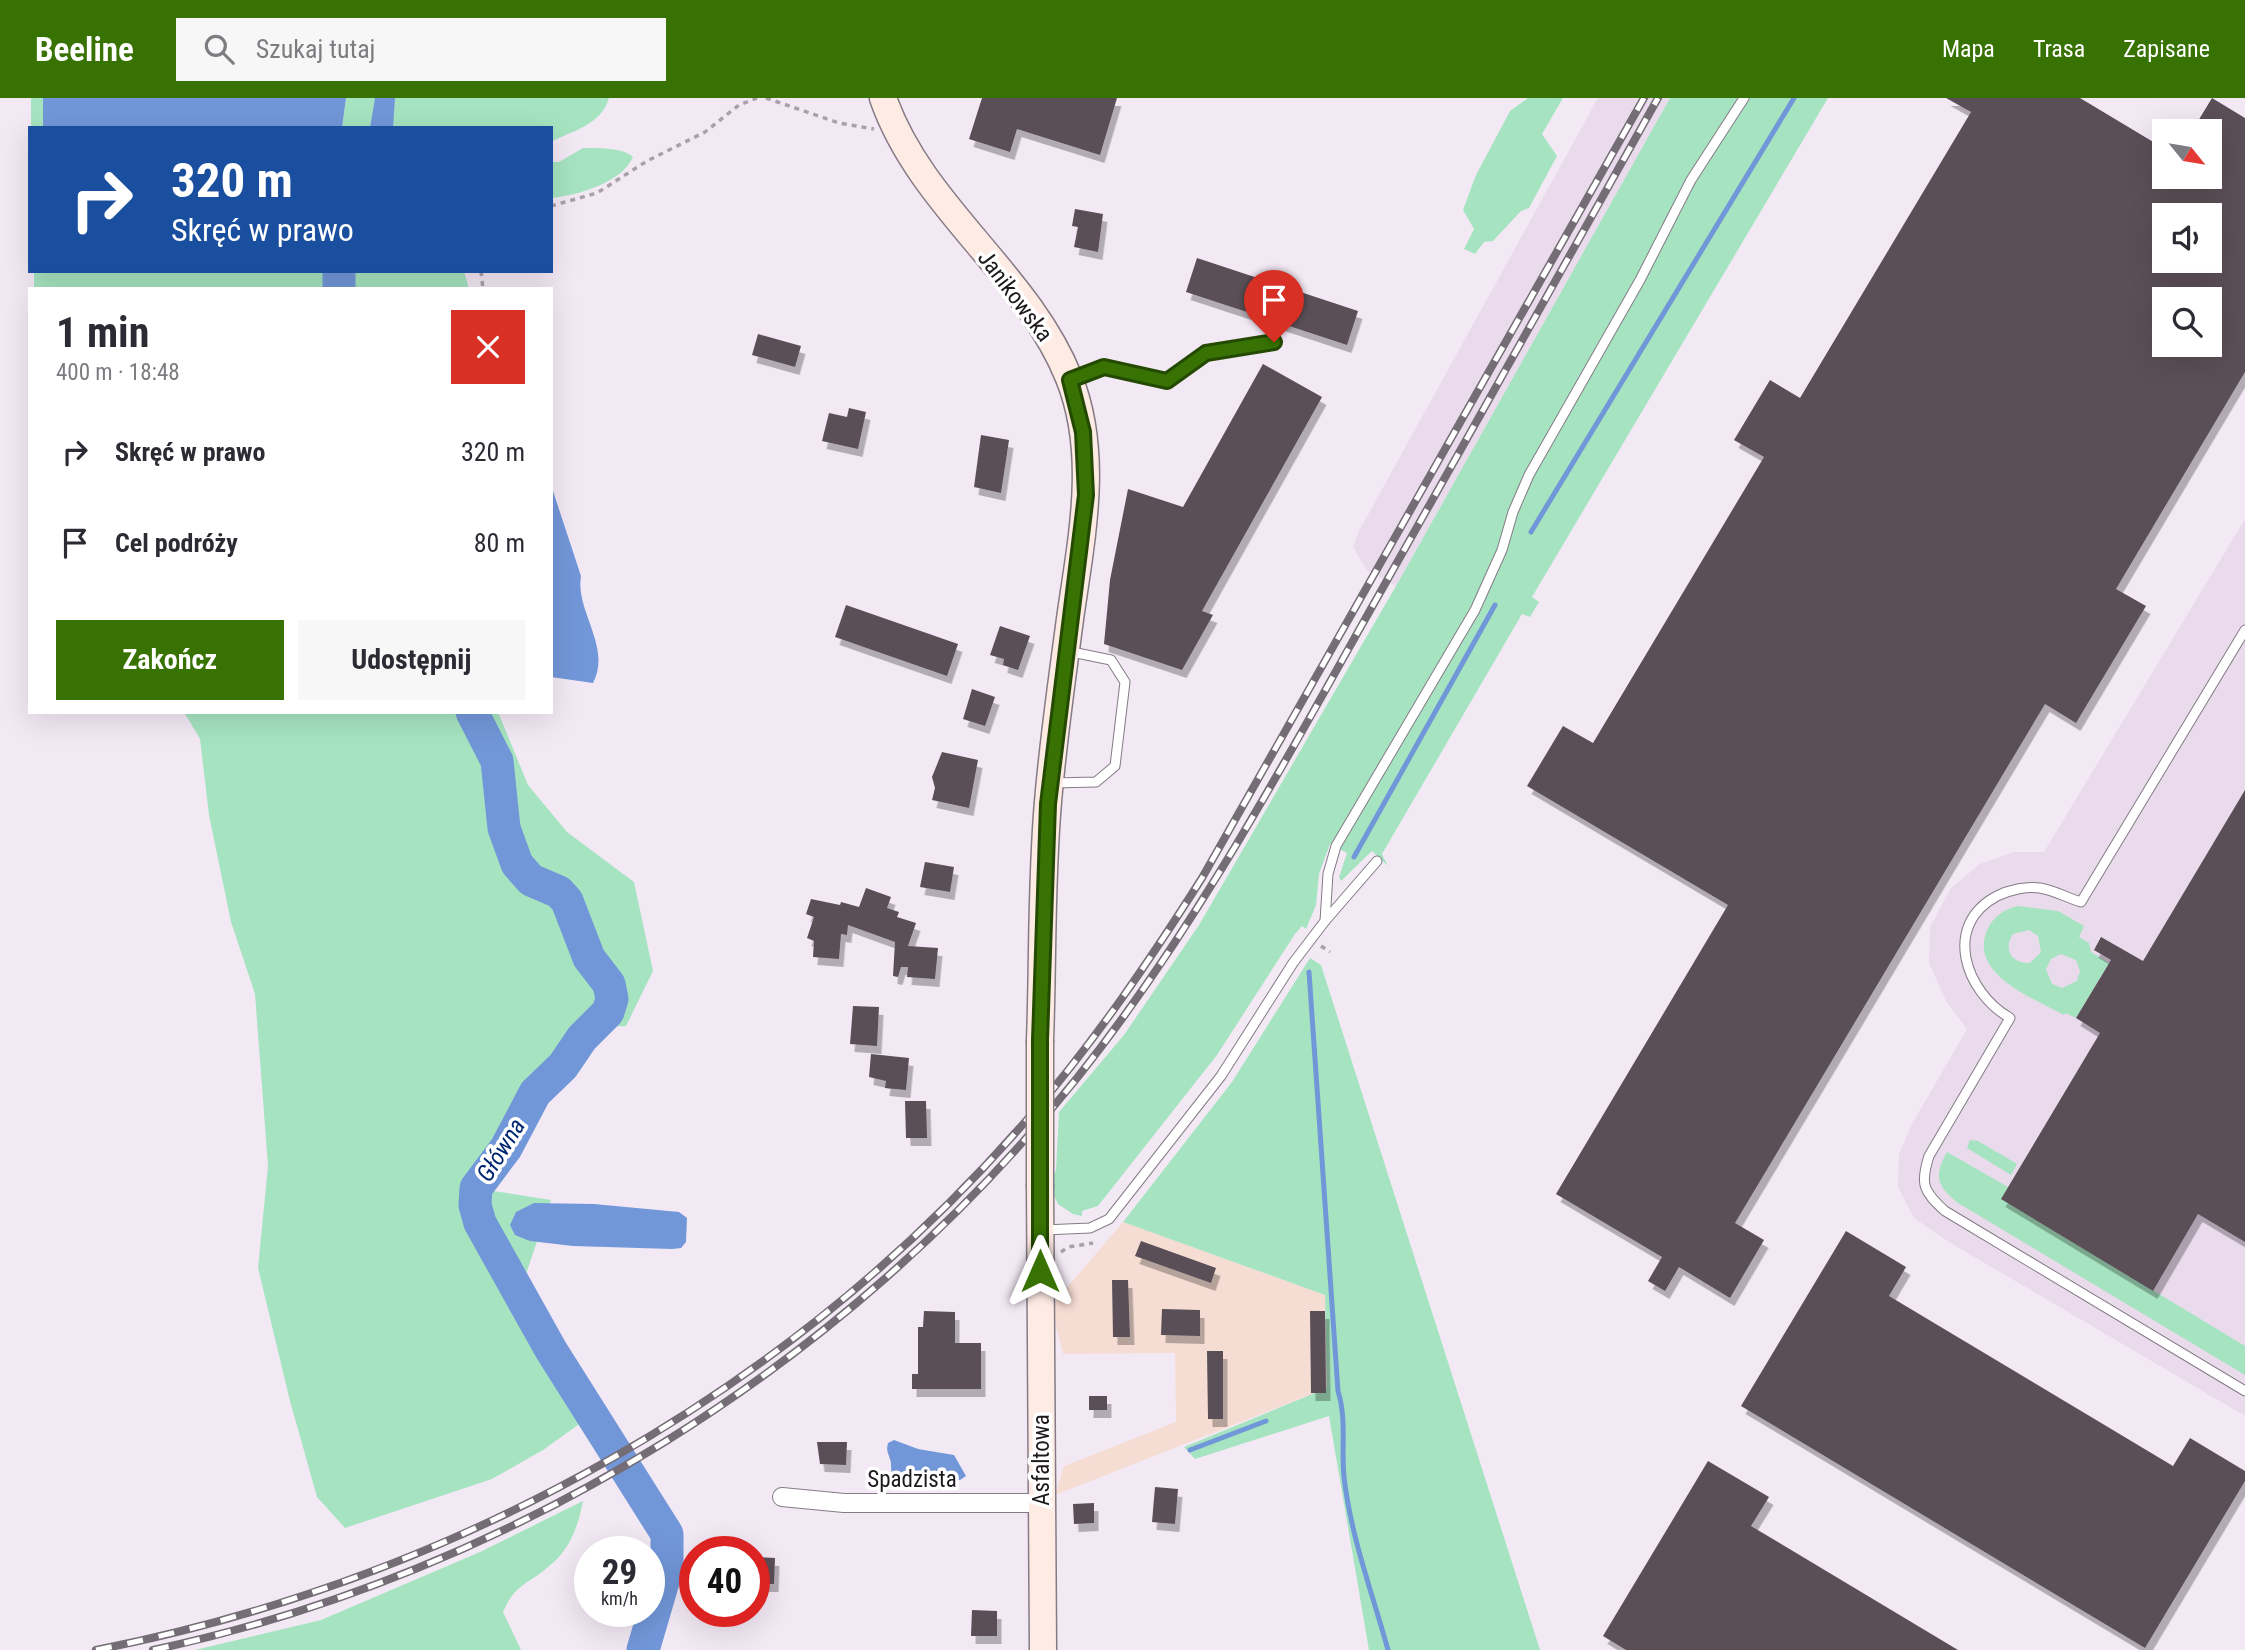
<!DOCTYPE html>
<html lang="pl">
<head>
<meta charset="utf-8">
<style>
  body { margin:0; font-family:"Roboto Condensed",sans-serif; background:#f7f7f7; color:#2b2b33; height:100vh; display:flex; flex-direction:column; font-size:26px; white-space:nowrap }
  * { box-sizing:border-box; margin:0 }
  p { font-size:23px; color:#7c7c81 }
  .icon { flex:none; width:38px; height:38px; fill:none; stroke:currentColor; stroke-width:2; stroke-linecap:round; stroke-linejoin:round }
  .map { position:relative; flex:1; overflow:hidden }
  .drawer { position:absolute; left:28px; top:189px; width:525px; height:427px; display:flex; flex-direction:column; background:#fff; border-radius:0px; box-shadow:0 7px 28px #0002 }
  .drawer>* { flex:none }
  .top-card { position:absolute; left:28px; top:28px; width:525px; height:147px; border-radius:0px; box-shadow:0 7px 28px #0002; background:#1a4fa0; color:#fff; overflow:hidden }
  .needle { width:46px; rotate:120deg }
  .fabs { position:absolute; left:2152px; top:21px; display:grid; gap:14px }
  .fabs a { display:grid; place-items:center; width:70px; height:70px; border-radius:0px; background:#fff; box-shadow:0 7px 28px #0002; font-size:35px }
  .speed { position:absolute; left:574px; top:1438px; display:flex; gap:14px; font-size:35px; font-weight:700; text-align:center }
  .speed>* { display:grid; place-content:center; width:91px; height:91px; border-radius:50%; background:#fff; box-shadow:0 7px 28px #0002; line-height:1 }
  .speed small { font-size:18px; font-weight:400 }
  .speed .limit { border:10px solid #d22; background:#fff; color:#111 }
  .pin { position:absolute; display:grid; place-items:center; width:60px; height:60px; color:#fff; margin:-72px -30px; border-radius:50% 50% 50% 0; rotate:-45deg; box-shadow:0 0 7px #0007 }
  .pin .icon { rotate:45deg }
  .me { position:absolute; width:77px; margin:-38px; rotate:0deg; stroke-linejoin:round; filter:drop-shadow(0 0 5px #0008) }
  .turn { display:flex; align-items:center; gap:24px; height:147px; padding:0 28px; font-size:32px }
  .turn .icon { width:91px; height:91px; stroke-width:2.5 }
  .turn b { display:block; font-size:49px; line-height:60px }
  .round { display:grid; place-items:center; flex:none; width:74px; height:74px; border-radius:0px; background:#f7f7f7 }
  .head { display:flex; align-items:center; justify-content:space-between; height:119px; padding:0 28px }
  h1 { font-size:42px; font-weight:700; line-height:52px }
  .button { display:flex; gap:14px; margin-top:auto; padding:14px 28px }
  .button a { flex:1; height:80px; border-radius:0px; background:#377202; color:#fff; font-size:28px; font-weight:700; line-height:80px; text-align:center }
  .button a+a { background:#f7f7f7; color:#2b2b33 }
  ul { padding:0; list-style:none }
  li { display:flex; align-items:center; gap:21px; height:91px; padding:0 28px }
  li div { flex:1 }
  li b { display:block; font-size:26px }
  li em { font-style:normal }
  header { display:flex; align-items:center; gap:42px; box-sizing:border-box; height:98px; padding:0 35px; background:#377202; color:#fff }
  header strong { font-size:33px }
  nav { display:flex; gap:38px; margin-inline-start:auto; font-size:24px }
  .search { width:490px; height:63px; background:#f7f7f7; display:flex; align-items:center; gap:18px; box-sizing:border-box; padding:0 24px; border-radius:0px; color:#7c7c81; font-size:26px }
  .map>svg:first-child { display:block }
</style>
</head>
<body>
<header>
<strong>Beeline</strong>
<div class="search"><svg class="icon" aria-label="search" viewBox="0 0 24 24"><circle cx="10" cy="10" r="6"/><path d="M15 15l6 6"/></svg>Szukaj tutaj</div>
<nav><a>Mapa</a><a>Trasa</a><a>Zapisane</a></nav>
</header>
<div class="map">
<svg width="2245" height="1552" viewBox="0 0 2245 1552">
  <defs>
    <filter id="shadow"><feDropShadow dx="4.5" dy="8" stdDeviation="0" flood-color="#0004"/></filter>
  </defs>
  <rect width="100%" height="100%" fill="#f3e9f5"/>
  <path fill="#f6ddd4" d="M1123,1124L1325,1197L1327,1290L1055,1397L1064,1368L1176,1324L1175,1255L1063,1256L1051,1208Z"/>
  <g fill="#e9daec">
    <path d="M1598,0H1670L1396,488L1367,472L1353,449L1359,433Z"/>
    <path d="M2245,421V1318L1949,1144L1914,1120L1898,1089L1899,1056L1912,1026L1967,931L1946,903L1929,865L1930,829L1951,790L1980,766L2014,754H2044Z"/>
  </g>
  <g fill="#a6e4c1" fill-rule="evenodd">
    <rect x="31" y="0" width="12" height="30"/>
    <path d="M346,0H609C601,27 574,32 551,44V30H342Z"/>
    <path d="M1528,0H1563L1542,36L1557,58L1529,110L1521,113L1493,143L1484,144L1475,156L1464,151L1474,131L1463,112L1476,77L1510,13Z"/>
    <path d="M1670,0H1828L1532,499L1539,504L1530,519L1522,516L1382,756L1388,768L1372,753L1341,783L1339,779L1347,755L1330,746L1319,776L1316,807L1306,831L1302,828L1295,836L1217,957L1098,1108L1082,1113V1118L1073,1116L1058,1106L1049,1088L1056,1072L1059,1014L1124,937L1199,827L1396,488Z"/>
    <path d="M583,50C598,50 622,49 633,59C623,84 576,98 551,100V64H559Z"/>
    <path d="M34,173H464L469,191H34Z"/>
    <path d="M184,614H498L528,687L567,734L634,784L653,873L626,928L602,929L538,1001L487,1092L551,1102L527,1173L529,1221L592,1317L543,1352L492,1381L345,1430L317,1399L290,1303L258,1170L268,1068L255,896L231,824L209,717L200,641Z"/>
    <path d="M2017,808L2058,813L2084,828L2079,839L2089,845L2091,854L2112,867L2107,868L2076,920L2066,915L2064,917C2036,901 1971,878 1986,835C1991,820 2003,812 2017,808ZM2029,832L2038,838L2041,854L2030,865C2011,866 2003,851 2013,836ZM2061,856L2076,862L2080,873L2077,883L2062,890L2052,886L2046,871L2051,861Z"/>
    <path d="M1310,860L1321,867L1540,1552H1369L1329,1318L1195,1361L1184,1349L1327,1290L1325,1197L1123,1124L1232,984Z"/>
    <path d="M1970,1042L1978,1043L2017,1066L2011,1077L1967,1050Z"/>
    <path d="M1947,1054L2008,1089L2002,1101L2245,1248V1277L1958,1105C1936,1087 1934,1078 1947,1054Z"/>
    <path d="M583,1403C578,1429 570,1452 548,1469C526,1488 516,1485 503,1514L521,1552H195L321,1522L480,1454Z"/>
  </g>
  <g fill="#7297d9">
    <path d="M43,0H346L342,30H43Z"/>
    <path d="M375,0H395L393,30H370Z"/>
    <path d="M551,387L581,478C575,513 612,549 593,585L551,579Z"/>
    <path d="M534,1105L594,1106L679,1114L687,1120L686,1144L681,1150L672,1151L573,1148L530,1143L515,1137L510,1127L516,1114Z"/>
    <path d="M894,1342L918,1351L954,1357L966,1378L960,1382C946,1382 901,1391 893,1378C890,1373 892,1366 890,1361C888,1354 886,1353 888,1345Z"/>
  </g>
  <g fill="none" stroke-linecap="round" stroke-linejoin="round">
    <g stroke="#7297d9" stroke-width="5">
      <path d="M1531,434L1794,0"/>
      <path d="M1354,759L1495,507"/>
      <path d="M1309,874L1338,1293C1347,1322 1341,1350 1344,1379C1351,1439 1372,1494 1388,1552"/>
      <path d="M1190,1352L1266,1323"/>
    </g>
    <g stroke="#7297d9" stroke-width="33">
      <path d="M339,173V191"/>
      <path d="M472,614L497,663L504,730L517,766L531,782L559,794L567,803L589,860L609,886L612,901L608,914L582,940L563,968L535,995L506,1050L476,1090L475,1107L480,1125L551,1252L667,1436V1470L643,1552"/>
    </g>
  </g>
  <g fill="#5a4f57" fill-rule="evenodd" filter="url(#shadow)">
    <path d="M982,0H1117L1100,57L1017,31L1010,54L969,41Z"/>
    <path d="M1946,0H2080L2165,51V79H2210V33H2192L2212,0L2245,20V274L2116,491L2146,508L2076,625L2045,606L1735,1125L1764,1142L1730,1200L1679,1169L1665,1193L1648,1183L1662,1159L1556,1096L1728,807L1527,688L1563,628L1593,645L1764,359L1734,342L1770,282L1800,300L1971,14ZM2165,117H2210V163H2165ZM2165,201H2210V247H2165Z"/>
    <path d="M1075,111L1103,116L1098,154L1074,149L1078,129L1072,128Z"/>
    <path d="M1197,160L1358,213L1347,247L1186,194Z"/>
    <path d="M758,236L801,248L795,269L752,257Z"/>
    <path d="M1263,266L1322,299L1202,513L1213,517L1182,572L1104,546L1110,482L1128,391L1183,409Z"/>
    <path d="M849,310L866,314L858,351L822,343L829,315L847,319Z"/>
    <path d="M981,337L1009,342L1001,395L974,389Z"/>
    <path d="M846,507L958,546L947,578L835,539Z"/>
    <path d="M1000,528L1030,538L1018,572L1003,567L1004,561L990,557Z"/>
    <path d="M972,591L995,599L985,628L963,621Z"/>
    <path d="M942,654L978,662L969,710L932,702L935,690L932,679Z"/>
    <path d="M2245,692V1144L2198,1116L2153,1193L2001,1101L2100,935L2076,920L2111,862L2094,852L2101,839L2143,863Z"/>
    <path d="M925,764L954,769L950,794L920,789Z"/>
    <path d="M866,790L891,799L887,810L899,814L897,819L916,825L908,848L938,850L935,881L907,879L908,869H901L898,879L893,878L895,844L848,827L847,837L841,836L839,861L813,859L814,843L807,840L814,819L806,816L811,801L840,807L841,804L859,809Z"/>
    <path d="M853,908L879,909L877,948L850,946Z"/>
    <path d="M871,956L909,960L906,992L885,990L886,983L869,979Z"/>
    <path d="M905,1003H926L927,1040H906Z"/>
    <path d="M1846,1133L1906,1169L1889,1198L2173,1368L2190,1340L2245,1373V1383L2145,1550L1741,1308Z"/>
    <path d="M1141,1143L1216,1170L1211,1185L1135,1158Z"/>
    <path d="M1112,1182H1128L1130,1239H1113Z"/>
    <path d="M1162,1211L1200,1212V1238L1161,1237Z"/>
    <path d="M924,1213L955,1214V1245H981V1291H912V1276H918V1229H923Z"/>
    <path d="M1310,1213H1325L1326,1295H1311Z"/>
    <path d="M1207,1253H1223V1321H1208Z"/>
    <rect x="1089" y="1298" width="18" height="14"/>
    <path d="M817,1344H847L846,1367L820,1366Z"/>
    <path d="M1708,1363L1769,1399L1751,1428L1958,1552H1626L1603,1538Z"/>
    <path d="M1155,1389L1178,1391L1175,1426L1152,1424Z"/>
    <path d="M1094,1405V1425L1074,1426L1073,1406Z"/>
    <path d="M754,1459L775,1460L774,1486H754Z"/>
    <path d="M972,1512L997,1513V1538H971Z"/>
  </g>
  <g fill="none" stroke-linecap="round" stroke-linejoin="round">
    <g stroke="#847b86" stroke-width="11">
      <g id="lane">
        <path d="M1071,281L1104,269L1167,283L1206,255L1274,245"/>
        <path d="M2245,532L2081,804C2068,800 2053,792 2040,790C2026,788 2009,792 1997,798C1942,827 1965,894 2010,920L1929,1058C1920,1086 1923,1093 1945,1113L2245,1293"/>
        <path d="M1052,685L1096,684L1115,668L1125,584L1111,562L1067,553"/>
        <path d="M1325,823L1377,763"/>
        <path d="M1043,1132L1090,1130L1109,1121L1221,978L1293,865L1325,823L1328,776L1336,748L1475,512L1502,452L1513,414L1529,377L1640,182L1691,82L1744,0"/>
      </g>
    </g>
    <g stroke="#847b86" stroke-width="20">
      <path id="street" d="M782,1399L844,1405H1041"/>
    </g>
    <g stroke="#847b86" stroke-width="29">
      <g id="secondary">
        <path d="M883,0C921,109 1027,175 1069,280C1100,357 1081,442 1070,521C1062,582 1053,643 1048,704C1041,783 1043,863 1040,942"/>
        <path d="M1040,1089L1043,1552"/>
      </g>
    </g>
    <g stroke="#a9a1aa" stroke-width="3.5" stroke-dasharray="5 5" stroke-linecap="butt">
      <path d="M766,0L839,25L874,31"/>
      <path d="M551,108L597,95L647,63L705,34L739,7L757,0"/>
      <path d="M481,173L483,191"/>
      <path d="M1321,848L1330,854"/>
      <path d="M1061,1154L1068,1149L1093,1145"/>
    </g>
    <use href="#lane" stroke="#fff" stroke-width="9"/>
    <use href="#street" stroke="#fff" stroke-width="18"/>
    <use href="#secondary" stroke="#feece4" stroke-width="26"/>
    <g stroke="#746d75" stroke-width="8">
      <g id="rail">
        <path d="M96,1552C455,1481 791,1296 1031,1017C1095,943 1150,862 1202,780L1644,0"/>
        <path d="M153,1552C512,1475 847,1267 1077,980C1187,842 1273,686 1359,532C1459,355 1559,177 1658,0"/>
      </g>
    </g>
    <use href="#rail" stroke="#fff" stroke-width="5" stroke-dasharray="16" stroke-linecap="butt"/>
    <g stroke="#847b86" stroke-width="29" stroke-linecap="butt">
      <path id="secondary-bridge" d="M1040,1089V942"/>
    </g>
    <use href="#secondary-bridge" stroke="#feece4" stroke-width="26"/>
  </g>
  <g fill="none" stroke-linecap="round" stroke-linejoin="round">
    <g stroke="#244a01" stroke-width="18">
      <path id="route" d="M1040,1173V942L1048,706L1086,397L1083,334L1070,282L1104,269L1167,283L1206,255L1274,244"/>
    </g>
    <use href="#route" stroke="#377202" stroke-width="12"/>
  </g>
  <g text-anchor="middle" dominant-baseline="central" stroke-width="7" stroke-linejoin="round" paint-order="stroke">
    <g font-size="23" fill="#1c181c" stroke="#fff">
      <text transform="translate(1015 198) rotate(53)">Janikowska</text>
      <text transform="translate(1041 1362) rotate(-90)">Asfaltowa</text>
      <text x="912" y="1381">Spadzista</text>
    </g>
    <g font-size="24" font-style="italic" fill="#002672" stroke="#fff">
      <text transform="translate(501 1052) rotate(-58)">Główna</text>
    </g>
  </g>
</svg>
<div class="fabs">
<a><svg class="needle" viewBox="-14 -14 28 28"><path d="M0-13l5 13h-10z" fill="#e53935"/><path d="M0 13l5-13h-10z" fill="#7c7c81"/></svg></a>
<a><svg class="icon" aria-label="sound" viewBox="0 0 24 24"><path d="M4 9h4l5-4v14l-5-4H4zM17 9q2 3 0 6"/></svg></a>
<a><svg class="icon" aria-label="search" viewBox="0 0 24 24"><circle cx="10" cy="10" r="6"/><path d="M15 15l6 6"/></svg></a>
</div>
<div class="speed"><div>29<small>km/h</small></div><div class="limit">40</div></div>
<div class="pin" style="left:1274px;top:244px;background:#d93025"><svg class="icon" aria-label="arrive" viewBox="0 0 24 24"><path d="M6 21V4h12l-3 4 3 4H6"/></svg></div>
<svg class="me" style="left:1040px;top:1173px" viewBox="-20 -20 40 40"><path d="M0-17L14 15 0 8-14 15z" fill="#377202" stroke="#fff" stroke-width="4"/></svg>
<div class="top-card">
<div class="turn"><svg class="icon" aria-label="right" viewBox="0 0 24 24"><path d="M7 20v-9h11M14 6l5 5-5 5"/></svg><div><b>320 m</b>Skręć w prawo</div></div>
</div>
<section class="drawer">
<div class="head"><div><h1>1 min</h1><p>400 m · 18:48</p></div><a class="round" style="background:#d93025;color:#fff"><svg class="icon" aria-label="close" viewBox="0 0 24 24"><path d="M6 6l12 12M18 6L6 18"/></svg></a></div>
<ul>
<li><svg class="icon" aria-label="right" viewBox="0 0 24 24"><path d="M7 20v-9h11M14 6l5 5-5 5"/></svg><div><b>Skręć w prawo</b></div><em>320 m</em></li>
<li><svg class="icon" aria-label="arrive" viewBox="0 0 24 24"><path d="M6 21V4h12l-3 4 3 4H6"/></svg><div><b>Cel podróży</b></div><em>80 m</em></li>
</ul>
<div class="button"><a>Zakończ</a><a>Udostępnij</a></div>
</section>
</div>
</body>
</html>
